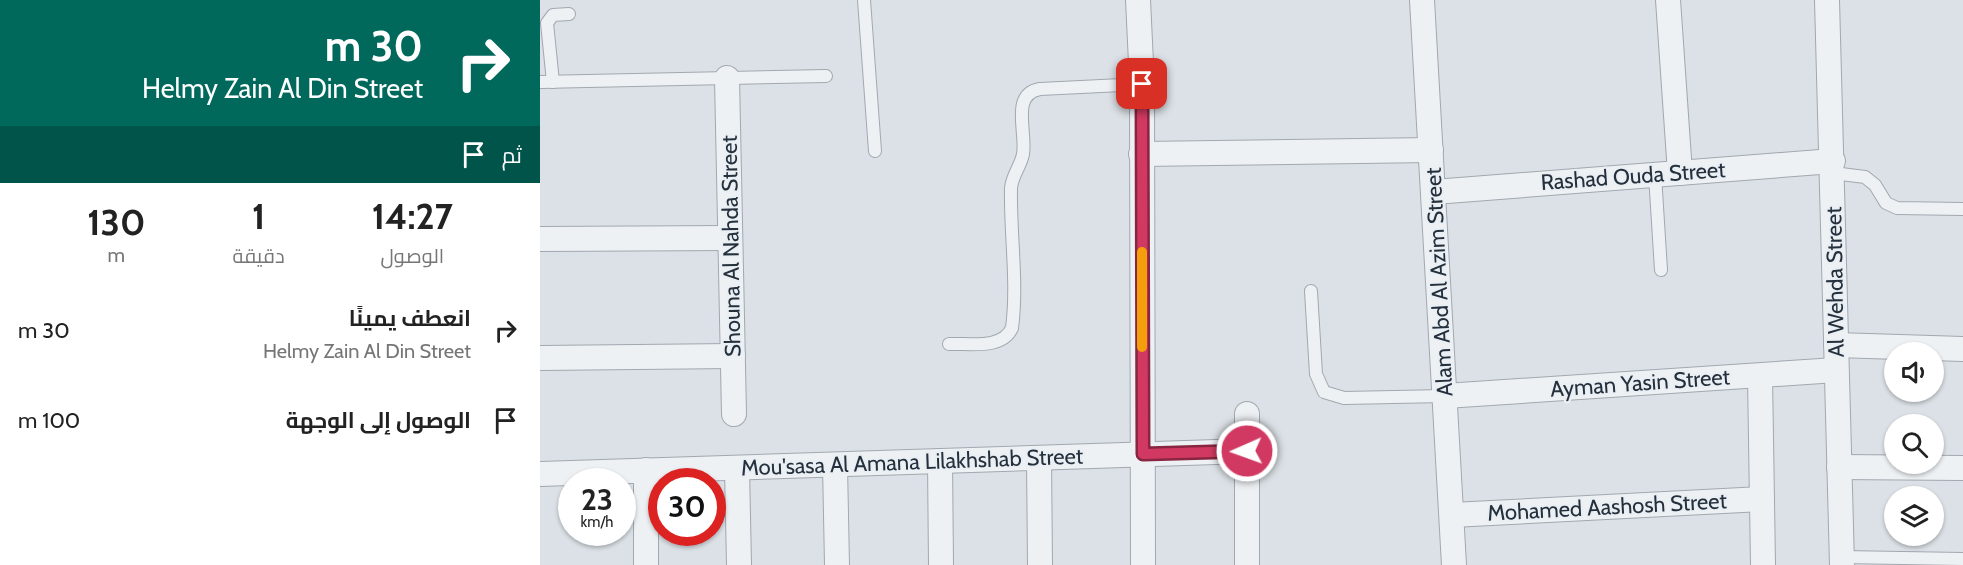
<!DOCTYPE html>
<html lang="ar">
<head>
<meta charset="utf-8">
<style>
  body { margin:0; font-family:Cabin,Cairo,sans-serif; background:#f6f6f6; color:#222; direction:rtl; height:100vh; display:flex; flex-direction:column; font-size:22px; white-space:nowrap }
  * { box-sizing:border-box; margin:0 }
  p { font-size:20px; color:#767676 }
  .icon { flex:none; width:33px; height:33px; fill:none; stroke:currentColor; stroke-width:2; stroke-linecap:round; stroke-linejoin:round }
  .map { position:relative; flex:1; overflow:hidden; direction:ltr }
  .side { display:flex; flex-direction:column; background:#fff; width:540px }
  .side>* { flex:none }
  .top-card { background:#00695c; color:#fff; overflow:hidden }
  .fabs { position:absolute; left:1344px; top:342px; display:grid; gap:12px }
  .fabs a { display:grid; place-items:center; width:60px; height:60px; border-radius:50%; background:#fff; box-shadow:0 2px 4px #0004; font-size:30px }
  .speed { position:absolute; left:18px; top:468px; display:flex; gap:12px; font-size:30px; font-weight:700; text-align:center }
  .speed>* { display:grid; place-content:center; width:78px; height:78px; border-radius:50%; background:#fff; box-shadow:0 2px 4px #0004; line-height:1 }
  .speed small { font-size:15px; font-weight:400 }
  .speed .limit { border:9px solid #d22; background:#fff; color:#111 }
  .pin { position:absolute; display:grid; place-items:center; width:51px; height:51px; color:#fff; margin:-26px; border-radius:12px; box-shadow:0 3px 9px #0006 }
  .me { position:absolute; width:66px; margin:-33px; rotate:268deg; stroke-linejoin:round; filter:drop-shadow(0 0 4px #0008) }
  .turn { display:flex; align-items:center; gap:21px; height:126px; padding:0 18px; font-size:27px }
  .turn .icon { width:78px; height:78px; stroke-width:2.5 }
  .turn b { display:block; font-size:42px; line-height:51px }
  .then { display:flex; align-items:center; height:57px; padding:0 18px; background:#0003; gap:12px; font-size:22px }
  .eta { display:flex; justify-content:space-evenly; align-items:center; height:102px; text-align:center }
  .eta b { font-size:36px; font-weight:700; line-height:42px }
  ul { padding:0; list-style:none }
  li { display:flex; align-items:center; gap:18px; height:90px; padding:0 18px }
  li div { flex:1 }
  li b { display:block; font-size:22px }
  li em { font-style:normal }
  main { display:flex; flex:1; min-height:0 }
  .map>svg:first-child { display:block }
</style>
</head>
<body>
<main>
<div class="map">
<svg width="1423" height="565" viewBox="0 0 1423 565">
  <rect width="100%" height="100%" fill="#dbe1e6"/>
  <g fill="none" stroke-linecap="round" stroke-linejoin="round">
    <g stroke="#a1a8b0" stroke-width="14">
      <g id="lane">
        <path d="M324,0L335,151"/>
        <path d="M0,82L286,76"/>
        <path d="M13,82L7,23L13,15L29,14"/>
        <path d="M1293,173L1325,177L1335,185L1346,203L1357,208L1423,209"/>
        <path d="M1115,175L1121,270"/>
        <path d="M771,291L776,374L784,392L804,398L905,396"/>
        <path d="M409,344C429,343 462,350 472,328C478,282 470,235 471,188C472,175 481,166 483,154C487,133 470,94 500,89L602,84"/>
        <path d="M1301,557L1423,559"/>
      </g>
    </g>
    <g stroke="#a1a8b0" stroke-width="26">
      <g id="street">
        <path d="M598,0L602,84L603,565"/>
        <path d="M882,0L914,565"/>
        <path d="M1128,0L1140,173"/>
        <path d="M1287,0L1302,565"/>
        <path d="M187,78L194,414"/>
        <path d="M601,154L891,150"/>
        <path d="M894,192L1293,161"/>
        <path d="M0,239L190,238"/>
        <path d="M1296,345L1423,349"/>
        <path d="M0,358L193,356"/>
        <path d="M1220,376L1223,565"/>
        <path d="M905,396L1296,370"/>
        <path d="M707,414V565"/>
        <path d="M499,458L500,565"/>
        <path d="M400,461L401,565"/>
        <path d="M295,465L297,565"/>
        <path d="M1299,467L1423,468"/>
        <path d="M197,468L199,565"/>
        <path d="M106,470V565"/>
        <path d="M0,474L707,451"/>
        <path d="M912,515L1222,499"/>
      </g>
    </g>
    <use href="#lane" stroke="#eef1f4" stroke-width="12"/>
    <use href="#street" stroke="#eef1f4" stroke-width="24"/>
  </g>
  <g fill="none" stroke-linecap="round" stroke-linejoin="round">
    <g stroke="#882540" stroke-width="15">
      <path id="route" d="M602,84L603,454L707,451"/>
    </g>
    <use href="#route" stroke="#d23962" stroke-width="10"/>
    <path stroke="#f59e0b" stroke-width="10" d="M602,252V347"/>
  </g>
  <g text-anchor="middle" dominant-baseline="central" stroke-width="4.5" stroke-linejoin="round" paint-order="stroke">
    <g font-size="22" fill="#25303d" stroke="#eaeff4">
      <text transform="translate(1093 176) rotate(-4)">Rashad Ouda Street</text>
      <text transform="translate(191 246) rotate(-91)">Shouna Al Nahda Street</text>
      <text transform="translate(899 282) rotate(-93)">Alam Abd Al Azim Street</text>
      <text transform="translate(1295 282) rotate(-91)">Al Wehda Street</text>
      <text transform="translate(1100 383) rotate(-4)">Ayman Yasin Street</text>
      <text transform="translate(372 462) rotate(-2)">Mou'sasa Al Amana Lilakhshab Street</text>
      <text transform="translate(1067 507) rotate(-3)">Mohamed Aashosh Street</text>
    </g>
  </g>
</svg>
<div class="fabs">
<a><svg class="icon" aria-label="sound" viewBox="0 0 24 24"><path d="M4 9h4l5-4v14l-5-4H4zM17 9q2 3 0 6"/></svg></a>
<a><svg class="icon" aria-label="search" viewBox="0 0 24 24"><circle cx="10" cy="10" r="6"/><path d="M15 15l6 6"/></svg></a>
<a><svg class="icon" aria-label="layers" viewBox="0 0 24 24"><path d="M12 4l9 5-9 5-9-5zM3 14l9 5 9-5"/></svg></a>
</div>
<div class="speed"><div>23<small>km/h</small></div><div class="limit">30</div></div>
<div class="pin" style="left:602px;top:84px;background:#d93025"><svg class="icon" aria-label="arrive" viewBox="0 0 24 24"><path d="M6 21V4h12l-3 4 3 4H6"/></svg></div>
<svg class="me" style="left:707px;top:451px" viewBox="-20 -20 40 40"><circle r="17" fill="#d23962" stroke="#fff" stroke-width="3"/><path d="M0-11L8 9 0 5-8 9z" fill="#fff"/></svg>
</div>
<section class="side">
<div class="top-card">
<div class="turn"><svg class="icon" aria-label="right" viewBox="0 0 24 24"><path d="M7 20v-9h11M14 6l5 5-5 5"/></svg><div><b>30 m</b>Helmy Zain Al Din Street</div></div>
<div class="then">ثم<svg class="icon" aria-label="arrive" viewBox="0 0 24 24"><path d="M6 21V4h12l-3 4 3 4H6"/></svg></div>
</div>
<div class="eta">
<div><b>14:27</b><p>الوصول</p></div>
<div><b>1</b><p>دقيقة</p></div>
<div><b>130</b><p>m</p></div>
</div>
<ul>
<li><svg class="icon" aria-label="right" viewBox="0 0 24 24"><path d="M7 20v-9h11M14 6l5 5-5 5"/></svg><div><b>انعطف يمينًا</b><p>Helmy Zain Al Din Street</p></div><em>30 m</em></li>
<li><svg class="icon" aria-label="arrive" viewBox="0 0 24 24"><path d="M6 21V4h12l-3 4 3 4H6"/></svg><div><b>الوصول إلى الوجهة</b></div><em>100 m</em></li>
</ul>
</section>
</main>
</body>
</html>
